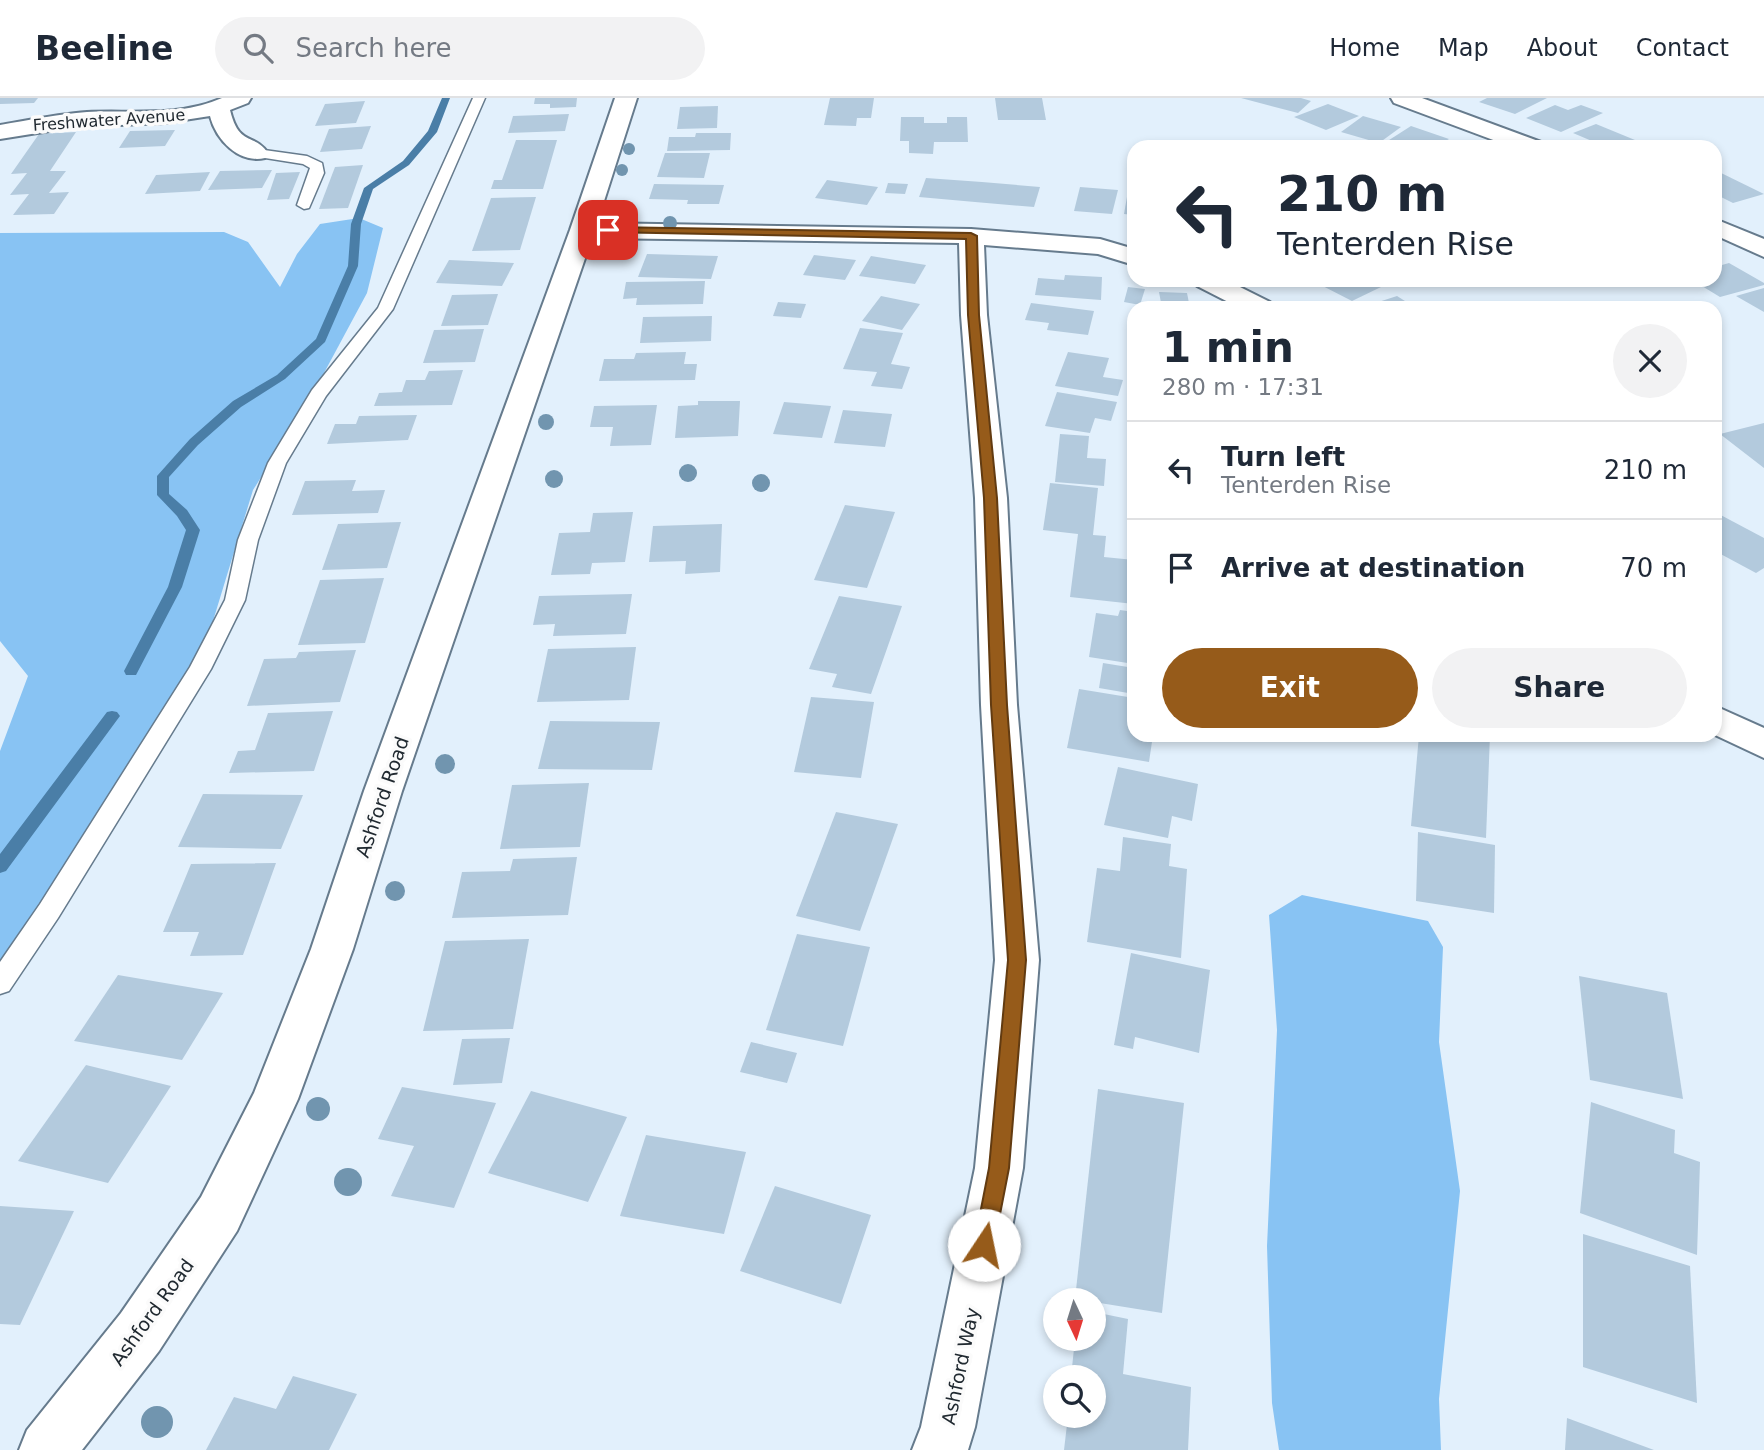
<!DOCTYPE html>
<html lang="en">
<head>
<meta charset="utf-8">
<style>
  body { margin:0; font-family:"DejaVu Sans",sans-serif; background:#f2f2f3; color:#1f2937; height:100vh; display:flex; flex-direction:column; font-size:26px; white-space:nowrap }
  * { box-sizing:border-box; margin:0 }
  p { font-size:23px; color:#747a83 }
  .icon { flex:none; width:38px; height:38px; fill:none; stroke:currentColor; stroke-width:2; stroke-linecap:round; stroke-linejoin:round }
  .map { position:relative; flex:1; overflow:hidden }
  .sheet { position:absolute; left:1127px; top:203px; width:595px; height:441px; display:flex; flex-direction:column; background:#fff; border-radius:21px; box-shadow:0 4px 10px #0003 }
  .sheet>* { flex:none }
  .guide { position:absolute; left:1127px; top:42px; width:595px; height:147px; border-radius:21px; box-shadow:0 4px 10px #0003; background:#fff; color:#1f2937; overflow:hidden }
  .needle { width:46px; rotate:176deg }
  .tools { position:absolute; left:1043px; top:1190px; display:grid; gap:14px }
  .tools a { display:grid; place-items:center; width:63px; height:63px; border-radius:50%; background:#fff; box-shadow:0 4px 10px #0003; font-size:35px }
  .pin { position:absolute; display:grid; place-items:center; width:60px; height:60px; color:#fff; margin:-30px; border-radius:14px; box-shadow:0 4px 10px #0006 }
  .me { position:absolute; width:77px; margin:-38px; rotate:11deg; stroke-linejoin:round; filter:drop-shadow(0 0 5px #0008) }
  .turn { display:flex; align-items:center; gap:24px; height:147px; padding:0 35px; font-size:32px }
  .turn .icon { width:91px; height:91px; stroke-width:2.5 }
  .turn b { display:block; font-size:49px; line-height:60px }
  .round { display:grid; place-items:center; flex:none; width:74px; height:74px; border-radius:37px; background:#f2f2f3 }
  .summary { display:flex; align-items:center; justify-content:space-between; height:119px; padding:0 35px }
  h1 { font-size:42px; font-weight:700; line-height:52px }
  .primary-button { display:flex; gap:14px; margin-top:auto; padding:14px 35px }
  .primary-button a { flex:1; height:80px; border-radius:42px; background:#965b1a; color:#fff; font-size:28px; font-weight:700; line-height:80px; text-align:center }
  .primary-button a+a { background:#f2f2f3; color:#1f2937 }
  ul { padding:0; list-style:none }
  li { display:flex; align-items:center; gap:21px; height:98px; padding:0 35px; border-top:2px solid #e0e1e3 }
  li div { flex:1 }
  li b { display:block; font-size:26px }
  li em { font-style:normal }
  header { display:flex; align-items:center; gap:42px; box-sizing:border-box; height:98px; padding:0 35px; background:#fff; border-bottom:2px solid #e0e1e3 }
  header strong { font-size:33px }
  nav { display:flex; gap:38px; margin-inline-start:auto; font-size:24px }
  .search { width:490px; height:63px; background:#f2f2f3; display:flex; align-items:center; gap:18px; box-sizing:border-box; padding:0 24px; border-radius:38px; color:#747a83; font-size:26px }
  .map>svg:first-child { display:block }
</style>
</head>
<body>
<header>
<strong>Beeline</strong>
<div class="search"><svg class="icon" aria-label="search" viewBox="0 0 24 24"><circle cx="10" cy="10" r="6"/><path d="M15 15l6 6"/></svg>Search here</div>
<nav><a>Home</a><a>Map</a><a>About</a><a>Contact</a></nav>
</header>
<div class="map">
<svg width="1764" height="1352" viewBox="0 0 1764 1352">
  <rect width="100%" height="100%" fill="#e2f0fc"/>
  <g fill="#88c3f3">
    <path d="M359,120L383,130L367,195L310,301L253,392L209,536L108,724L0,874V653L28,578L0,543V135L224,134L248,144L280,189L297,156L320,126Z"/>
    <path d="M1302,797L1428,823L1443,849L1439,944L1460,1093L1439,1301L1441,1352H1279L1272,1305L1267,1148L1277,932L1269,817Z"/>
  </g>
  <g fill="none" stroke-linecap="round" stroke-linejoin="round">
    <g fill="#4a7ea7" fill-rule="evenodd">
      <path d="M442,0H450L437,34L409,67L373,91L361,126L358,168L325,244L285,281L241,309L198,347L169,379V396L187,412L200,432L182,489L136,577H126L124,573L168,489L186,432L177,418L157,397V378L190,341L233,303L277,277L316,241L348,168L351,126L364,90L403,63L428,33Z"/>
      <path d="M112,613L117,614L120,618L117,622L6,773L0,775V756L107,614Z"/>
    </g>
  </g>
  <g fill="#b3cadd">
    <path d="M0,0H38L34,5L0,6Z"/>
    <path d="M535,0H577L576,9L550,10V6H534Z"/>
    <path d="M830,0H874L871,20H857L856,28L824,27Z"/>
    <path d="M995,0H1042L1046,22H998Z"/>
    <path d="M1241,0H1301L1311,3L1298,15Z"/>
    <path d="M1487,0H1547L1515,16L1479,4Z"/>
    <path d="M365,3L356,25L315,28L325,6Z"/>
    <path d="M1328,6L1359,18L1326,32L1294,19Z"/>
    <path d="M1555,7L1568,12L1581,7L1603,15L1561,34L1526,20Z"/>
    <path d="M718,8L717,30L677,31L680,9Z"/>
    <path d="M569,16L565,33L508,35L513,18Z"/>
    <path d="M1363,18L1401,29L1379,45L1341,34Z"/>
    <path d="M901,19H924V25H947V19H967L968,44H934L933,56L909,55V43H900Z"/>
    <path d="M1596,26L1652,49H1606L1573,35Z"/>
    <path d="M371,28L362,51L320,54L329,31Z"/>
    <path d="M1411,28L1449,41L1436,49H1400L1386,44Z"/>
    <path d="M175,32L165,48L119,50L130,33Z"/>
    <path d="M76,34L50,73H66L49,95L69,94L54,116L13,117L29,96L10,97L27,75L11,76L39,36Z"/>
    <path d="M696,35H731L730,52L667,53L669,39H695Z"/>
    <path d="M516,42H557L543,91H491L494,82H502Z"/>
    <path d="M665,55H710L704,80L657,79Z"/>
    <path d="M363,67L348,110L319,111L335,69Z"/>
    <path d="M272,72L262,90L208,92L220,73Z"/>
    <path d="M1715,72L1764,96L1733,105L1715,96Z"/>
    <path d="M210,74L200,93L145,96L156,77Z"/>
    <path d="M300,74L289,101L267,102L276,75Z"/>
    <path d="M926,80L982,84L1040,89L1034,109L975,104L919,99Z"/>
    <path d="M827,82L878,89L867,107L815,100Z"/>
    <path d="M888,85L908,86L905,96L885,95Z"/>
    <path d="M654,86L724,87L719,106H687L688,102L649,101Z"/>
    <path d="M1080,89L1118,92L1112,116L1074,113Z"/>
    <path d="M1128,93L1134,94V117L1124,116Z"/>
    <path d="M536,99L520,152L472,153L491,100Z"/>
    <path d="M647,156L718,158L711,181L638,179Z"/>
    <path d="M814,157L856,162L845,182L803,177Z"/>
    <path d="M871,158L926,167L915,186L859,178Z"/>
    <path d="M449,162L514,165L502,188L436,185Z"/>
    <path d="M1729,165L1764,185V187L1720,199L1692,182H1715V169Z"/>
    <path d="M1065,177L1102,179L1101,202L1035,197L1038,180L1064,182Z"/>
    <path d="M1311,182H1367L1381,189L1352,203Z"/>
    <path d="M705,183L703,206L636,207L637,200L623,201L626,184Z"/>
    <path d="M1128,189L1145,191L1140,207L1124,204Z"/>
    <path d="M1764,190V214L1736,198Z"/>
    <path d="M1159,194L1187,195L1190,210H1162Z"/>
    <path d="M498,196L488,227L441,228L452,197Z"/>
    <path d="M881,198L920,206L902,232L862,223Z"/>
    <path d="M1397,198L1416,210H1363V209Z"/>
    <path d="M778,204L806,206L801,220L773,218Z"/>
    <path d="M1031,205L1094,213L1088,237L1047,232L1049,225L1025,222Z"/>
    <path d="M712,218L711,243L640,245L643,219Z"/>
    <path d="M860,230L903,235L891,266L910,269L902,291L871,288L877,274L843,271Z"/>
    <path d="M484,231L475,264L423,265L434,232Z"/>
    <path d="M686,254L684,266H697L695,282L599,283L604,261H634L636,255Z"/>
    <path d="M1068,254L1109,260L1103,279L1123,282L1118,298L1055,288Z"/>
    <path d="M463,272L452,307L374,308L379,295L402,294L406,282H425L429,273Z"/>
    <path d="M1057,294L1117,304L1111,323L1095,320L1090,335L1045,328Z"/>
    <path d="M698,303H740L738,338L675,340L678,308L698,307Z"/>
    <path d="M784,304L831,308L822,340L773,336Z"/>
    <path d="M657,307L651,347L610,348L613,329H590L594,308Z"/>
    <path d="M843,312L892,316L885,349L834,345Z"/>
    <path d="M417,317L408,342L327,346L335,326H356L359,318Z"/>
    <path d="M1764,325V370L1720,336Z"/>
    <path d="M1060,336L1089,338L1087,360L1106,361L1104,388L1055,384Z"/>
    <path d="M356,382L352,393L385,392L378,415L292,417L305,383Z"/>
    <path d="M1050,385L1098,390L1093,437L1106,438L1104,459L1134,462V506L1070,499L1078,436L1043,432Z"/>
    <path d="M845,407L895,414L867,490L814,482Z"/>
    <path d="M633,414L625,464L592,465L590,476L551,477L559,435L590,434L593,415Z"/>
    <path d="M1715,414L1764,440V470L1756,475L1715,453Z"/>
    <path d="M401,424L387,470L322,472L338,426Z"/>
    <path d="M722,426L720,474L685,476L686,463L649,464L653,428Z"/>
    <path d="M384,480L365,545L298,547L320,482Z"/>
    <path d="M632,496L626,536L553,538L555,526L533,527L539,498Z"/>
    <path d="M839,498L902,508L871,596L832,589L837,576L809,571Z"/>
    <path d="M1120,512L1134,514V566L1089,559L1096,515L1118,518Z"/>
    <path d="M636,549L629,602L537,604L548,551Z"/>
    <path d="M356,552L340,604L247,608L264,561L296,560L299,554Z"/>
    <path d="M1103,565L1134,570V596L1099,590Z"/>
    <path d="M1079,591L1134,600L1130,633H1134V637H1153L1149,664L1067,650Z"/>
    <path d="M811,599L874,604L861,680L794,674Z"/>
    <path d="M333,613L314,673L229,675L238,653L255,652L268,615Z"/>
    <path d="M550,623L660,624L652,672L538,671Z"/>
    <path d="M1419,637H1490L1486,740L1411,728Z"/>
    <path d="M1118,669L1198,686L1192,723L1172,718L1168,740L1104,727Z"/>
    <path d="M589,685L580,749L500,751L512,687Z"/>
    <path d="M203,696L303,697L281,751L178,749Z"/>
    <path d="M836,714L898,726L860,833L796,818Z"/>
    <path d="M1418,734L1495,747L1494,815L1416,803Z"/>
    <path d="M1123,739L1171,746L1169,768L1187,771L1181,860L1087,844L1097,770L1120,773Z"/>
    <path d="M577,759L568,817L452,820L462,774L510,773L513,761Z"/>
    <path d="M276,765L243,857L190,858L199,834H163L191,766Z"/>
    <path d="M797,836L870,849L843,948L766,932Z"/>
    <path d="M529,841L513,931L423,933L445,843Z"/>
    <path d="M1131,855L1210,872L1199,955L1135,939L1133,951L1114,947Z"/>
    <path d="M118,877L223,895L182,962L74,943Z"/>
    <path d="M1579,878L1667,895L1683,1001L1590,982Z"/>
    <path d="M510,940L502,985L453,987L462,941Z"/>
    <path d="M751,944L797,955L787,985L740,974Z"/>
    <path d="M86,967L171,988L108,1085L18,1063Z"/>
    <path d="M402,989L496,1005L454,1110L391,1098L414,1048L378,1041Z"/>
    <path d="M1098,991L1184,1005L1162,1215L1075,1201Z"/>
    <path d="M531,993L627,1019L588,1104L488,1075Z"/>
    <path d="M1591,1004L1675,1032L1674,1055L1700,1064L1697,1157L1580,1115Z"/>
    <path d="M646,1037L746,1054L724,1136L620,1118Z"/>
    <path d="M775,1088L871,1117L841,1206L740,1173Z"/>
    <path d="M0,1108L74,1113L20,1227L0,1226Z"/>
    <path d="M1583,1136L1690,1168L1697,1305L1583,1269Z"/>
    <path d="M1094,1214L1128,1221L1123,1276L1191,1289L1188,1352H1064L1068,1318H1094V1279H1071L1075,1241H1094Z"/>
    <path d="M293,1278L357,1296L329,1352H206L234,1299L276,1311Z"/>
    <path d="M1567,1320L1654,1352H1565Z"/>
  </g>
  <g fill="none" stroke-linecap="round" stroke-linejoin="round">
    <g stroke="#667b8d" stroke-width="3">
      <g id="lane">
        <path d="M473,0H485L393,211L326,298L286,365L258,442L245,502L211,571L58,820L9,893L0,896V864L40,806L190,569L225,502L238,442L268,365L312,292L378,210Z"/>
        <path d="M257,51L307,58L322,65L324,75L309,110L304,111L297,107L310,70L303,66L252,58L250,55Z"/>
      </g>
    </g>
    <g stroke="#667b8d" stroke-width="4">
      <g id="street">
        <path d="M222,0H251L248,5L230,12C239,49 253,34 268,55L265,60C239,66 216,42 210,18L165,25L75,29L0,41V27C29,22 58,16 87,14C131,12 180,19 222,0Z"/>
        <path d="M615,0H637L597,125L971,131L1100,141L1134,151V167L1098,156L984,147L987,217L1007,400L1017,607L1039,862L1023,1070L975,1329L968,1352H912L921,1329L975,1070L995,862L981,607L975,400L961,217L959,145L592,140L402,693L353,851L298,1001L237,1133L159,1253L82,1352H19L27,1332L121,1215L201,1099L254,995L311,851L364,693L570,132Z"/>
        <path d="M1391,0H1422L1541,44L1544,49H1512L1394,5Z"/>
        <path d="M1715,121L1764,141V159L1715,137Z"/>
        <path d="M1193,182H1226L1270,204L1274,210H1240L1197,188Z"/>
        <path d="M1715,608L1764,630V660L1715,637Z"/>
      </g>
    </g>
    <use href="#lane" fill="#fff" fill-rule="evenodd"/>
    <use href="#street" fill="#fff" fill-rule="evenodd"/>
  </g>
  <g fill="#7195af">
    <circle cx="629" cy="51" r="6"/>
    <circle cx="622" cy="72" r="6"/>
    <circle cx="670" cy="125" r="7"/>
    <circle cx="546" cy="324" r="8"/>
    <circle cx="688" cy="375" r="9"/>
    <circle cx="554" cy="381" r="9"/>
    <circle cx="761" cy="385" r="9"/>
    <circle cx="445" cy="666" r="10"/>
    <circle cx="395" cy="793" r="10"/>
    <circle cx="318" cy="1011" r="12"/>
    <circle cx="348" cy="1084" r="14"/>
    <circle cx="157" cy="1324" r="16"/>
  </g>
  <path fill="#965b1a" stroke="#623b11" stroke-width="2" d="M608,129L971,135L977,138L979,217L997,400L1007,607L1026,862L1009,1070L994,1147L991,1155L984,1158L977,1155L974,1147L989,1070L1008,862L991,607L984,400L968,217L966,141L604,134V130Z"/>
  <g text-anchor="middle" dominant-baseline="central" stroke-width="7" stroke-linejoin="round" paint-order="stroke">
    <g font-size="16" fill="#202930" stroke="#fbfbfb">
      <text transform="translate(109 22) rotate(-4)">Freshwater Avenue</text>
    </g>
    <g font-size="19" fill="#202930" stroke="#fbfbfb">
      <text transform="translate(382 699) rotate(-71)">Ashford Road</text>
      <text transform="translate(152 1214) rotate(-54)">Ashford Road</text>
      <text transform="translate(960 1268) rotate(-78)">Ashford Way</text>
    </g>
  </g>
</svg>
<div class="tools">
<a><svg class="needle" viewBox="-14 -14 28 28"><path d="M0-13l5 13h-10z" fill="#e53935"/><path d="M0 13l5-13h-10z" fill="#747a83"/></svg></a>
<a><svg class="icon" aria-label="search" viewBox="0 0 24 24"><circle cx="10" cy="10" r="6"/><path d="M15 15l6 6"/></svg></a>
</div>
<div class="pin" style="left:608px;top:132px;background:#d93025"><svg class="icon" aria-label="arrive" viewBox="0 0 24 24"><path d="M6 21V4h12l-3 4 3 4H6"/></svg></div>
<svg class="me" style="left:984px;top:1147px" viewBox="-20 -20 40 40"><circle r="19" fill="#fff"/><path d="M0-13L10 11 0 6-10 11z" fill="#965b1a"/></svg>
<div class="guide">
<div class="turn"><svg class="icon" aria-label="left" viewBox="0 0 24 24"><path d="M17 20v-9H6M10 6l-5 5 5 5"/></svg><div><b>210 m</b>Tenterden Rise</div></div>
</div>
<section class="sheet">
<div class="summary"><div><h1>1 min</h1><p>280 m · 17:31</p></div><a class="round"><svg class="icon" aria-label="close" viewBox="0 0 24 24"><path d="M6 6l12 12M18 6L6 18"/></svg></a></div>
<ul>
<li><svg class="icon" aria-label="left" viewBox="0 0 24 24"><path d="M17 20v-9H6M10 6l-5 5 5 5"/></svg><div><b>Turn left</b><p>Tenterden Rise</p></div><em>210 m</em></li>
<li><svg class="icon" aria-label="arrive" viewBox="0 0 24 24"><path d="M6 21V4h12l-3 4 3 4H6"/></svg><div><b>Arrive at destination</b></div><em>70 m</em></li>
</ul>
<div class="primary-button"><a>Exit</a><a>Share</a></div>
</section>
</div>
</body>
</html>
